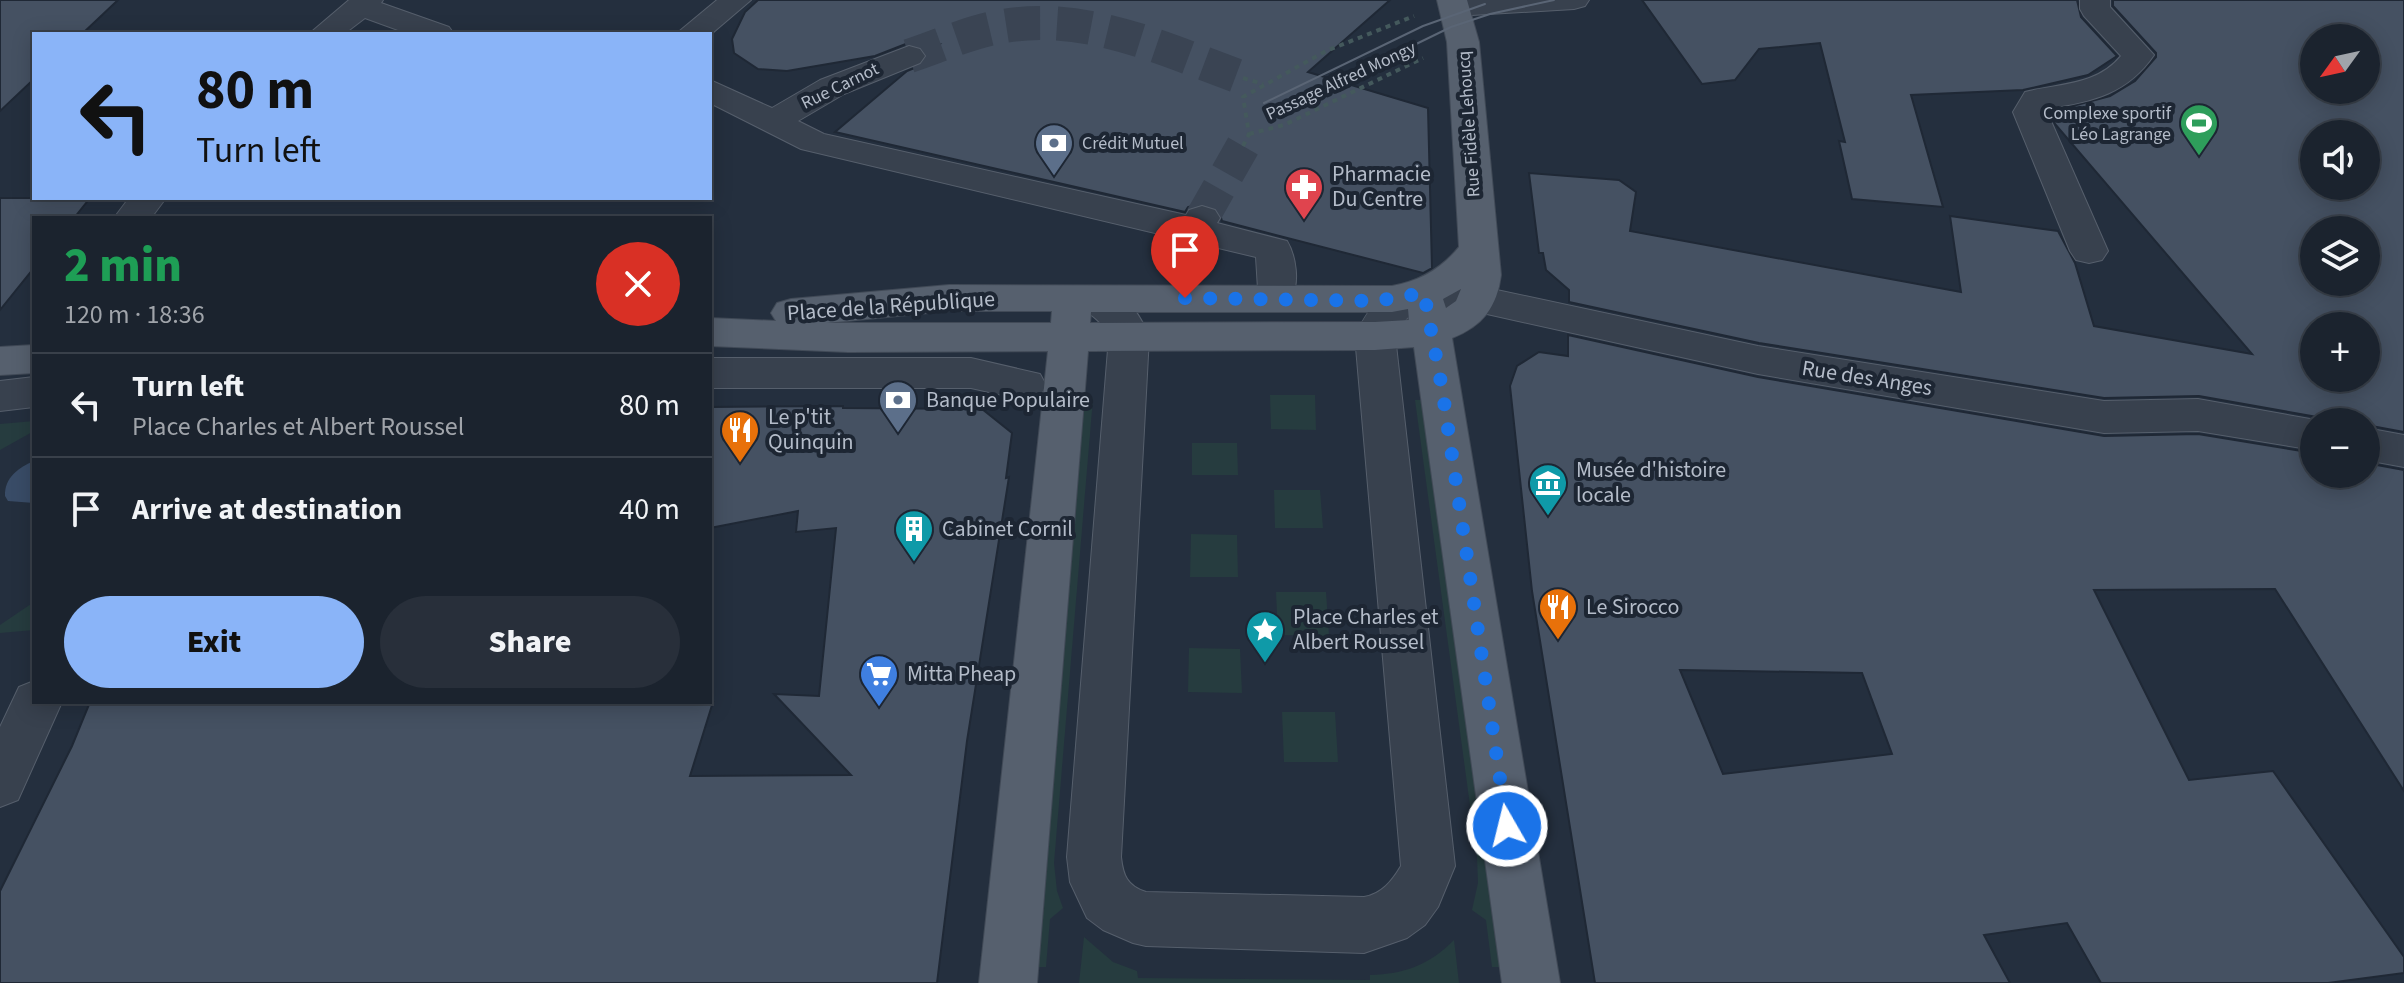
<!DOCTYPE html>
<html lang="en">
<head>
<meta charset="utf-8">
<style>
  body { margin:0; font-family:"Source Sans 3",sans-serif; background:#282f3a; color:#f1f3f6; height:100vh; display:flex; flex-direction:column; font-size:30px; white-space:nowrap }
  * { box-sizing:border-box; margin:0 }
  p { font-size:26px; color:#a0a4aa }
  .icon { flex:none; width:44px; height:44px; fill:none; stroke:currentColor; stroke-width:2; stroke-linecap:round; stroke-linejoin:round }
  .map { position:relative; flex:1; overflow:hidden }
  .side { position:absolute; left:32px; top:216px; width:680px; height:488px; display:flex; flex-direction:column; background:#1b232e; border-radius:0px; box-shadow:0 4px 20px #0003,0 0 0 2px #39404a }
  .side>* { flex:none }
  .top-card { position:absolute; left:32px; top:32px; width:680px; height:168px; border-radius:0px; box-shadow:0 4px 20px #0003,0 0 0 2px #39404a; background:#8ab4f8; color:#111; overflow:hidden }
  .needle { width:52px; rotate:237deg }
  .controls { position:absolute; left:2300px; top:24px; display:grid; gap:16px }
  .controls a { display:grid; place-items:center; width:80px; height:80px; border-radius:50%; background:#1b232e; box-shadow:0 4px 20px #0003,0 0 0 2px #39404a; font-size:40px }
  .pin { position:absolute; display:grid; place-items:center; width:68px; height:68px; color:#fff; margin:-82px -34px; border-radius:50% 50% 50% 0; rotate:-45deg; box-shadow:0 0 8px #0007 }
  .pin .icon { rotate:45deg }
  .me { position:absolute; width:88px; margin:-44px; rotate:352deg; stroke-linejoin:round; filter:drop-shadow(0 0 6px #0008) }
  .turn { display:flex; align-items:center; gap:28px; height:168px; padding:0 32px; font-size:36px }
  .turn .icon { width:104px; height:104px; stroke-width:2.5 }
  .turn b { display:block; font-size:56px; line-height:68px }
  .round { display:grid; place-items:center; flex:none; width:84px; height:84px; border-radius:42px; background:#282f3a }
  .head { display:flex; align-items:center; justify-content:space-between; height:136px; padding:0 32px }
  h1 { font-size:48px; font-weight:800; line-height:60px; color:#1e9e55 }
  .action { display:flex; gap:16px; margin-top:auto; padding:16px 32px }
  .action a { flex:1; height:92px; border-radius:48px; background:#8ab4f8; color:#111; font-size:32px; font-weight:800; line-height:92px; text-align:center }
  .action a+a { background:#282f3a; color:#f1f3f6 }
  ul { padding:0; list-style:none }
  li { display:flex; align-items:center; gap:24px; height:104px; padding:0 32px; border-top:2px solid #39404a }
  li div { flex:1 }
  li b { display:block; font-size:30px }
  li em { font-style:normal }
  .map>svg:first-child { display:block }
</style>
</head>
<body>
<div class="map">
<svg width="2404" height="983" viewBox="0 0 2404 983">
  <rect width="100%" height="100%" fill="#242f3e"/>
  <g fill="#263c3f">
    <path d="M1270,395H1315L1316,430L1271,429Z"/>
    <path d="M1093,398L1054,863L1057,891L1063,908L1050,919L1046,967H1026L1078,399Z"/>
    <path d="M1415,400H1430L1513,967H1492L1486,920L1472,910L1478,883L1477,857Z"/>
    <path d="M34,421V431L0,450V424Z"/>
    <path d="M1192,443H1237L1238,475H1192Z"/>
    <path d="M1274,490H1320L1323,528H1275Z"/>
    <path d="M1191,534L1237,535L1238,577H1190Z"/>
    <path d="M1276,592H1326L1329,636L1278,635Z"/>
    <path d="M34,602V630L0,633V625Z"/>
    <path d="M1189,648L1240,649L1242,693L1188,692Z"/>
    <path d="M1282,712H1335L1338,762H1284Z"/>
    <path d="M1084,937L1113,962L1137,971L1138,978L1370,980V975C1405,974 1429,965 1454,940L1459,983H1079Z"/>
  </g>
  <path fill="#394c67" d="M34,461V503L8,501L5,496C4,478 19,467 34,461Z"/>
  <g fill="#455162" stroke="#1f2835" stroke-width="2" fill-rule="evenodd">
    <path d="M0,0H118L82,34H34V79L0,111Z"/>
    <path d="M758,0H1390L1308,72L1428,108L1432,268L1423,273L1222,221L1218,208L1203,203L1188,207L1185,212L835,132L907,71L922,65L928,55L939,45L923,48L908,43L875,56L787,71L758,69L734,53L732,39L745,12Z"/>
    <path d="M1642,0H2077L2081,17L2117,56L2088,75L2023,90L1911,95L1943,207L1852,199L1839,141L1845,142L1820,43L1759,49L1735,80L1702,84Z"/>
    <path d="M2113,0H2404V432L2366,425V422H2330L2328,419L2199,396L2104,398L1759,343L1569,302V290L1546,270L1543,253H1539L1529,173L1619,180L1636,192L1630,231L1961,292L1950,216L2058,231L2075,263L2094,326L2252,354L2055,124L2050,112L2110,96L2135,81L2156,57V53L2113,6ZM2314,38H2366V90H2314ZM2314,134H2366V186H2314ZM2314,230H2366V282H2314ZM2314,326H2366V378H2314Z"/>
    <path d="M0,198H90L74,218H34V268L0,310Z"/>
    <path d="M1568,335L1758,377L2104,436L2198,434L2314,453V474H2366V463L2404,470V791L2275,589L2094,590L2189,780L2273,771L2404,957V973L2328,983H2101L2067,923L1984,935L2010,983H1595L1532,591L1510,386L1517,366L1539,352L1568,356ZM1680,670L1862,673L1892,754L1723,774Z"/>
    <path d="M843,406V408L982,409L1012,433L1006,478L1009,477L967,741L937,983H0V891L72,746L90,702H713L690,776L851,775L774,694L819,696L836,528L796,532L798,511L710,528V407Z"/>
  </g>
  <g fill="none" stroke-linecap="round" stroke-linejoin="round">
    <g stroke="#3a4453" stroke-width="34" stroke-dasharray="34 17" stroke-linecap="butt">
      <path d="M909,56C939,46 972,31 1004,26C1088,12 1165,50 1243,78"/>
      <path d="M1202,218L1243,146"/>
    </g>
    <g stroke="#565f6c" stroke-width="2">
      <g id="minor">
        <path d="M349,0H383L381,3L449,27L454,34H409L365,18L344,34H309Z"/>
        <path d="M717,0H751L710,35L676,34Z"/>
        <path d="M1444,0H1589L1585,6L1574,9L1455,16L1444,14L1440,7Z"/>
        <path d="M2080,0H2110V7L2154,55C2128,93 2093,102 2049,108L2047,112L2108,251L2102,260L2089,263L2076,260L2070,251L2013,112L2025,92C2060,83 2096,86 2121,56L2084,16L2080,9Z"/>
        <path d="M909,46L920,49L925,56L920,63L844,94L798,121L824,134L1186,215L1189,210L1202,206L1215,210L1220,218L1217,223L1287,241C1296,256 1300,283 1291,298L1277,302L1263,298L1258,289L1256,257L801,149L710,103V80L772,108L820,80Z"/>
        <path d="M129,198H166L151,218H114Z"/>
        <path d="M1424,280L1478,286L1758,346L2104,401L2198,399L2327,422H2314V450L2198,431L2104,433L1758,374L1478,312L1421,305L1400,325L1395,336L1455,866L1438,907L1425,925L1407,938L1364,953L1146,946L1133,943L1103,930L1087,918L1070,882L1067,857L1109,337C1103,318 1083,313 1074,297L1079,288C1112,278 1139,308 1149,337L1121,857C1123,875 1127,886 1146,892L1364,897C1382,894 1392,881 1401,866L1355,336C1374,297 1384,291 1424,280Z"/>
        <path d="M710,358H971L1040,374L1046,385L1040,396L1025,400L971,388H710Z"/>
        <path d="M34,377V407L0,411V381Z"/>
        <path d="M2366,428L2404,435V467L2366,460Z"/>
        <path d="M34,681V702H62L18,800L0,807V727L19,687Z"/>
      </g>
    </g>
    <g stroke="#414a57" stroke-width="2">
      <g id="major">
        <path d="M1437,0H1467L1479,42L1501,275C1497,307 1483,326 1452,338L1560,983H1502L1414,347L1375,350L1088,351L1037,983H979L1048,351L848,352L710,346V318L776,321L771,313L777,303L791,299L949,285L1392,286C1420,281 1441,269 1459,247L1447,42ZM1461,289L1456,301L1446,308L1443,299ZM1408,309L1409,320L1375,322L1090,323L1091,312H1392ZM949,311H1052L1051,323H826Z"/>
        <path d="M34,345V373L0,375V347Z"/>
      </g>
    </g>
    <g stroke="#44595c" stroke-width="4" stroke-dasharray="5 5" stroke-linecap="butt">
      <path d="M1243,78L1263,84"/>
      <path d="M1249,134L1284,125L1423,58"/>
      <path d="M1243,146L1249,134L1243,97L1326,51L1414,16"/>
    </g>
    <use href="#minor" fill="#38414e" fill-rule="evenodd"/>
    <use href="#major" fill="#56606e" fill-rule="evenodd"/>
    <g stroke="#5a6575" stroke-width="2">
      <path d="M1264,103L1423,26L1485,4"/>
      <path d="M1275,113L1451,27L1490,14L1554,0"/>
    </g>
  </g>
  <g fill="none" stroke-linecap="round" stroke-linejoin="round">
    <path stroke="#1a73e8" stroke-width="14" stroke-dasharray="0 25.2" d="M1185,298L1376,301L1424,293L1442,388L1507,826"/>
  </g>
  <defs>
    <g id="stadium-pin" transform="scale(2)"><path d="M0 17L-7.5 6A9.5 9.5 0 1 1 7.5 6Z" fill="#2e9e5b" stroke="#1d2633"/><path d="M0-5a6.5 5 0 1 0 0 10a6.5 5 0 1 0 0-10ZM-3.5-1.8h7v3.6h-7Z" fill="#fff"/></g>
    <g id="bank-pin" transform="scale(2)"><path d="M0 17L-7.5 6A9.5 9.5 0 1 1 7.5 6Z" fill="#5c6f8a" stroke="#1d2633"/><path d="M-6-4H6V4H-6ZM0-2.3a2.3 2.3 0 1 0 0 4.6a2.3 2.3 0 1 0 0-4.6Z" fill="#fff"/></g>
    <g id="pharmacy-pin" transform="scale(2)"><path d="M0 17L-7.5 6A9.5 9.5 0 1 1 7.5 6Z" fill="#e0444e" stroke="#1d2633"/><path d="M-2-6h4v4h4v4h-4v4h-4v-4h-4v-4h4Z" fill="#fff"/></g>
    <g id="restaurant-pin" transform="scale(2)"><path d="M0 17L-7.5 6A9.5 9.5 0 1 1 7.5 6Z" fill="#e8710a" stroke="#1d2633"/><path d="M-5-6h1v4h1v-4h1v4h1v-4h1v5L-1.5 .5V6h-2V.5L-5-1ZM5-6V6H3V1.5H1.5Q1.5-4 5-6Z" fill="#fff"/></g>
    <g id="museum-pin" transform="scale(2)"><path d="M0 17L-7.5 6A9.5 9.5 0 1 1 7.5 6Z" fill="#0f9aa8" stroke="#1d2633"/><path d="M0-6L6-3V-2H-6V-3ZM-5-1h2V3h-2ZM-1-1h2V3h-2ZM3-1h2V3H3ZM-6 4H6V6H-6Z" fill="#fff"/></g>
    <g id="building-pin" transform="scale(2)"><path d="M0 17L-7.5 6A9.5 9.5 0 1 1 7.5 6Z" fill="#0f9aa8" stroke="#1d2633"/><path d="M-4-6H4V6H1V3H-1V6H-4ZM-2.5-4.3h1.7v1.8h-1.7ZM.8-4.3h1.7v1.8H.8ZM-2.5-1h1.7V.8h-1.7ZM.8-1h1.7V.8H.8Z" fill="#fff"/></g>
    <g id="sight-pin" transform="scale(2)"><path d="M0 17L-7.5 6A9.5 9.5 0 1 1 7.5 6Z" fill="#0f9aa8" stroke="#1d2633"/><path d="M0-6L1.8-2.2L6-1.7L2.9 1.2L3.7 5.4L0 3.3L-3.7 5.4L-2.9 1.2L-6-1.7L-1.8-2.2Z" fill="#fff"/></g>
    <g id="supermarket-pin" transform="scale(2)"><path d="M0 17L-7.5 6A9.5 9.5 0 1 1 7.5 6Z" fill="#3f7fe0" stroke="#1d2633"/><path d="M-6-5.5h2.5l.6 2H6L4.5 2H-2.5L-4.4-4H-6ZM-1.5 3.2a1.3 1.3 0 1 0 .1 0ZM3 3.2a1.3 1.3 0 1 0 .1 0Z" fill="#fff"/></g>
  </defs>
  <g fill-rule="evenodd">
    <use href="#stadium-pin" x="2199" y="123"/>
    <use href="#bank-pin" x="1054" y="143"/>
    <use href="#pharmacy-pin" x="1304" y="187"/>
    <use href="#bank-pin" x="898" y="400"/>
    <use href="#restaurant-pin" x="740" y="430"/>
    <use href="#museum-pin" x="1548" y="483"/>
    <use href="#building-pin" x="914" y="529"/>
    <use href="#restaurant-pin" x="1558" y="607"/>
    <use href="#sight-pin" x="1265" y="630"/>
    <use href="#supermarket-pin" x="879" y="674"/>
  </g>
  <g text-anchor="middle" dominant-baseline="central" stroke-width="8" stroke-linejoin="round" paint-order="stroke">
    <g font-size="18" fill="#b4bcc9" stroke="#1d2633">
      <text transform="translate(1341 81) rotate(-25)">Passage Alfred Mongy</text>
      <text transform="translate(840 86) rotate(-26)">Rue Carnot</text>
      <text transform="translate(1469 124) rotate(-94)">Rue Fidèle Lehoucq</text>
    </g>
    <g font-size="18" fill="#b4bcc9" stroke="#1d2633" text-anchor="end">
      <text x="2171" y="113">Complexe sportif<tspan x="2171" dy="21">Léo Lagrange</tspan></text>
      <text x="1082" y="143" text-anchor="start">Crédit Mutuel</text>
    </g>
    <g font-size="22" fill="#b4bcc9" stroke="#1d2633" text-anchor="start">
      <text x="1332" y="174">Pharmacie<tspan x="1332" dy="25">Du Centre</tspan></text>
      <text x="926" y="400">Banque Populaire</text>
      <text x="768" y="417">Le p'tit<tspan x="768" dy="25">Quinquin</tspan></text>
      <text x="1576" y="470">Musée d'histoire<tspan x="1576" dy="25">locale</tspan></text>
      <text x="942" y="529">Cabinet Cornil</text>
      <text x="1586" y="607">Le Sirocco</text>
      <text x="1293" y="617">Place Charles et<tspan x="1293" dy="25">Albert Roussel</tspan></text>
      <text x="907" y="674">Mitta Pheap</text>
    </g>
    <g font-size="22" fill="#b4bcc9" stroke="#1d2633">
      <text transform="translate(891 306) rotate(-4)">Place de la République</text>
      <text transform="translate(1867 378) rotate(9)">Rue des Anges</text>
    </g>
  </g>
</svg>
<div class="controls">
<a><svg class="needle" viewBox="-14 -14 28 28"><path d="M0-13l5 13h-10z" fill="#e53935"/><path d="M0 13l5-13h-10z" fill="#a0a4aa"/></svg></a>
<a><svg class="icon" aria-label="sound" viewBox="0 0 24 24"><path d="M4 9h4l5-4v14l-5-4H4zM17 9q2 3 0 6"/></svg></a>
<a><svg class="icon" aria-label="layers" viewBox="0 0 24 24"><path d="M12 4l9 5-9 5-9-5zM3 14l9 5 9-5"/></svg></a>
<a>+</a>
<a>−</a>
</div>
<div class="pin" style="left:1185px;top:298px;background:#d93025"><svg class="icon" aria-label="arrive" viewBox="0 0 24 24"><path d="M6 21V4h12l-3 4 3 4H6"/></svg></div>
<svg class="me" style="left:1507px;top:826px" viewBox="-20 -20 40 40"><circle r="17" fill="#1a73e8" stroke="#fff" stroke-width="3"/><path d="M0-11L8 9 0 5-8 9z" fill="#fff"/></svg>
<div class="top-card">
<div class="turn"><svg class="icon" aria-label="left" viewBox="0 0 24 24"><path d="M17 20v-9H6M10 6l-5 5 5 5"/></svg><div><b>80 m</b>Turn left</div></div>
</div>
<section class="side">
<div class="head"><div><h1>2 min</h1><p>120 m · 18:36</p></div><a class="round" style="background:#d93025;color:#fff"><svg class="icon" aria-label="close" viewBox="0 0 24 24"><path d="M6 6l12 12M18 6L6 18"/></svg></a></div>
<ul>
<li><svg class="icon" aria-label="left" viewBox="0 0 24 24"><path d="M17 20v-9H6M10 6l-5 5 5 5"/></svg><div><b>Turn left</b><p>Place Charles et Albert Roussel</p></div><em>80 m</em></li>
<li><svg class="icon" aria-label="arrive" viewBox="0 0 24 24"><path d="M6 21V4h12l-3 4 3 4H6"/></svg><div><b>Arrive at destination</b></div><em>40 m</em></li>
</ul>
<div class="action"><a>Exit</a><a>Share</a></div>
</section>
</div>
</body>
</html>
